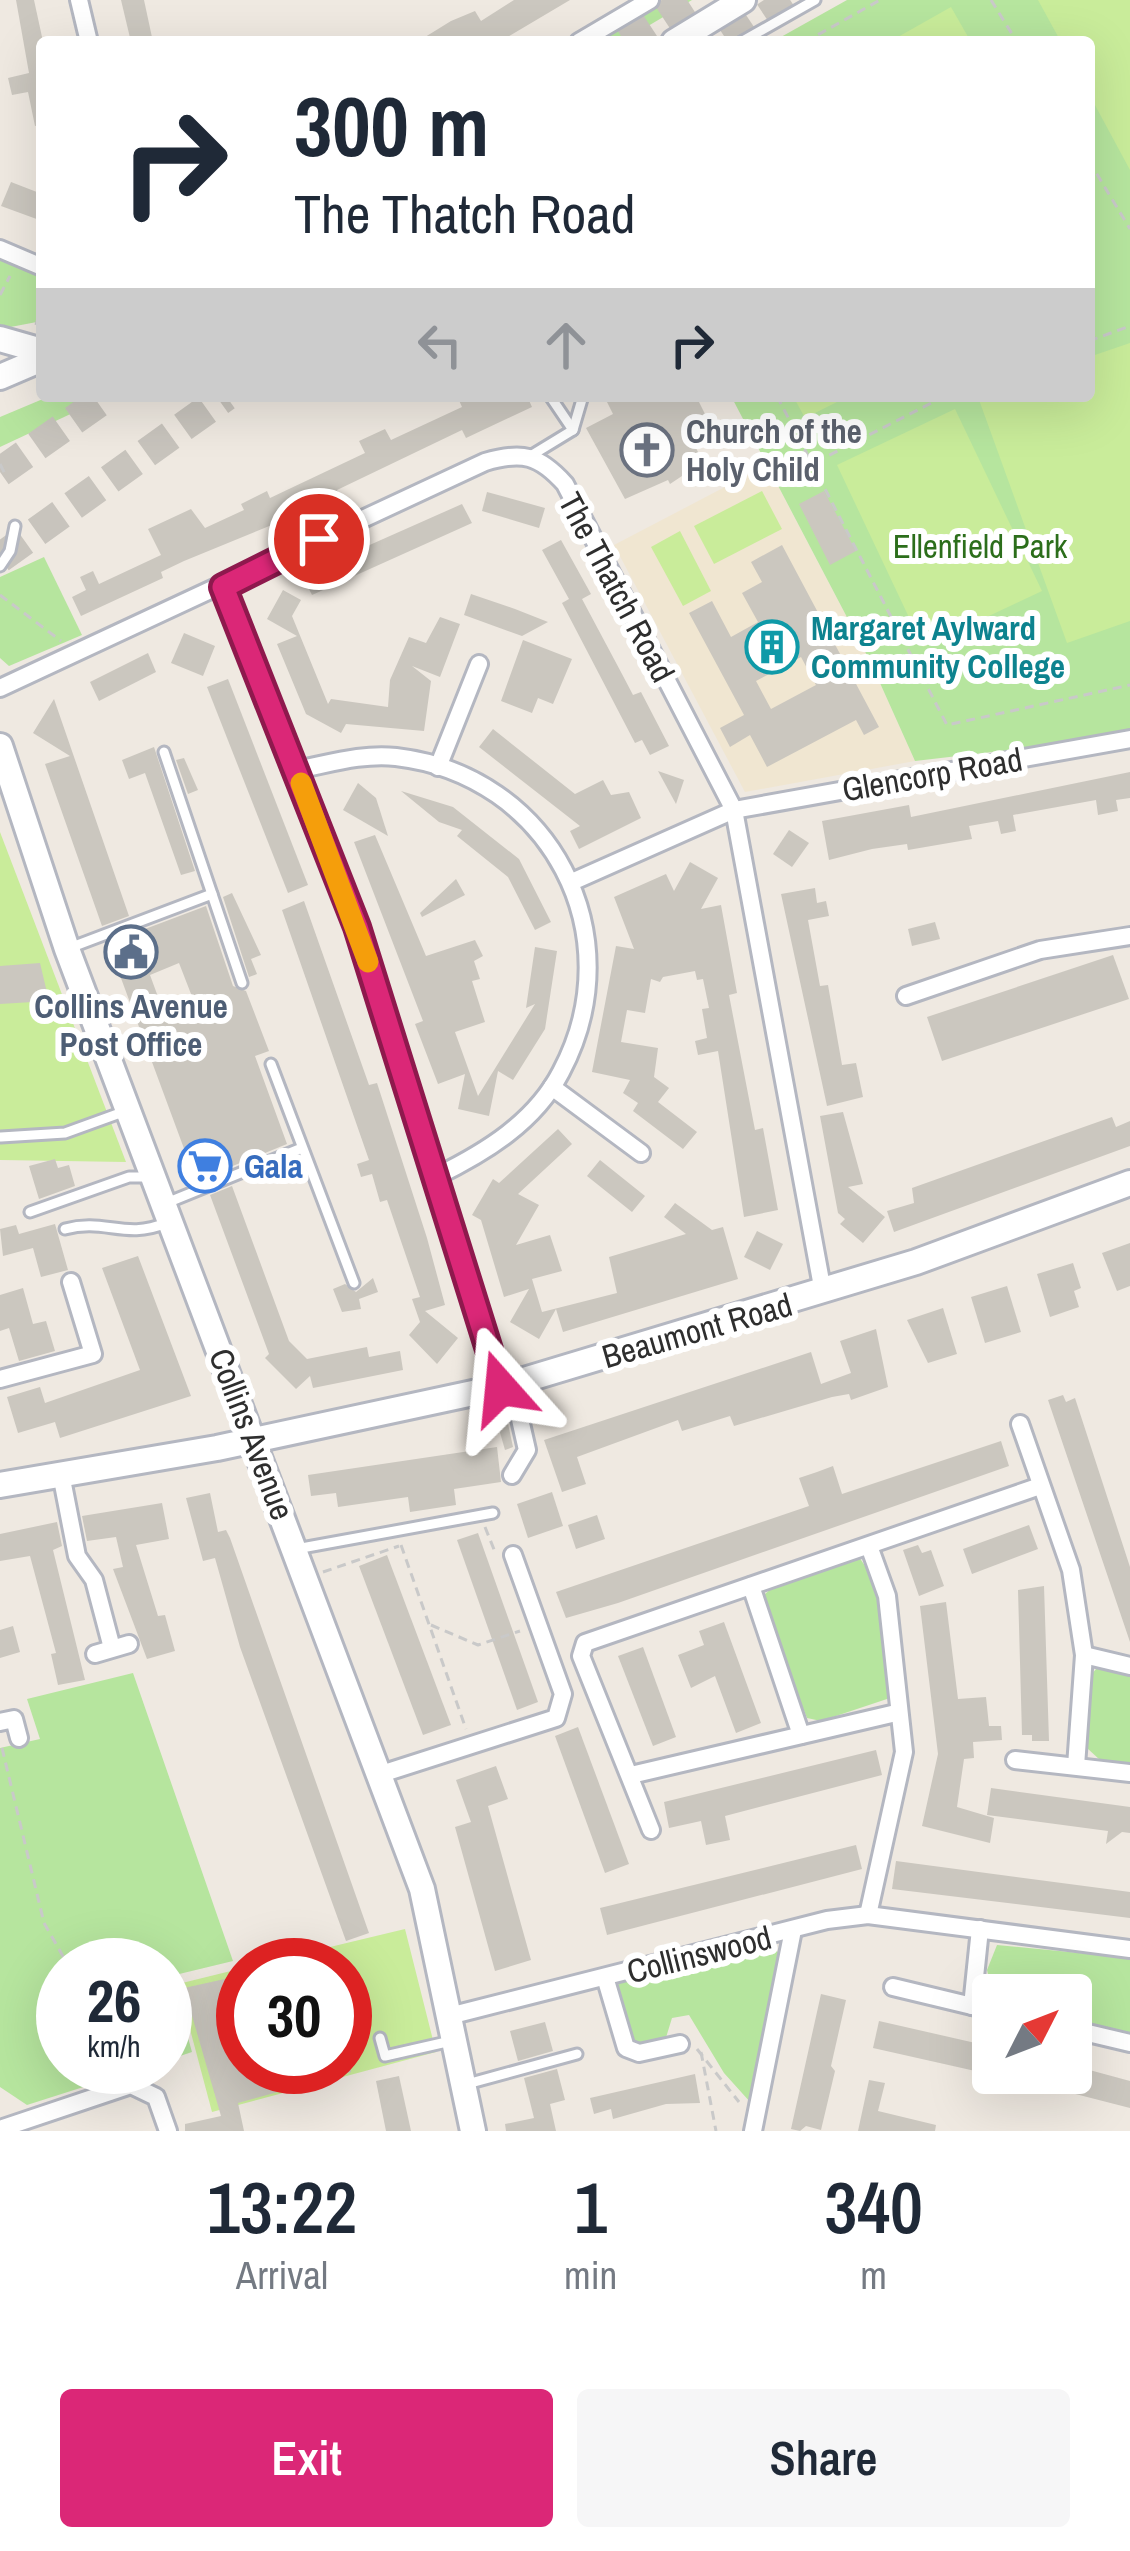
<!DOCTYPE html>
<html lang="en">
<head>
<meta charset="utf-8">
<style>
  body { margin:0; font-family:"Archivo Narrow",sans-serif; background:#f6f6f7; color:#1f2937; height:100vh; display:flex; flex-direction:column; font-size:45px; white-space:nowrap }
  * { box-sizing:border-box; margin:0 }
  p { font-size:39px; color:#747a83 }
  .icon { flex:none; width:66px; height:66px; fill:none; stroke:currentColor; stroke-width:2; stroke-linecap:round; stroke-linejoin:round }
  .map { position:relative; height:2131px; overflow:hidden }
  .panel { display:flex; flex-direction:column; background:#fff; flex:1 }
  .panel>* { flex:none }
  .top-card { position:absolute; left:36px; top:36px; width:1059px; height:366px; border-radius:12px; box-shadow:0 12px 48px #0002; background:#fff; color:#1f2937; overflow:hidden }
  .needle { width:78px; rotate:48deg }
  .tools { position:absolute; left:972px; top:1974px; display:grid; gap:24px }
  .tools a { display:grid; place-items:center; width:120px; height:120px; border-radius:12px; background:#fff; box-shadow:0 12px 48px #0002; font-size:60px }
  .speed { position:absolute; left:36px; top:1938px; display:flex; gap:24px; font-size:60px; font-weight:700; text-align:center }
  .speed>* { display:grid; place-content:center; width:156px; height:156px; border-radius:50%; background:#fff; box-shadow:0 12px 48px #0002; line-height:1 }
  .speed small { font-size:30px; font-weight:400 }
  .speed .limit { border:18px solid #d22; background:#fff; color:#111 }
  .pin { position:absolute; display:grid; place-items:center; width:102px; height:102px; color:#fff; margin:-51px; border:6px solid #fff; border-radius:50%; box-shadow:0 3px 12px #0007 }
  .me { position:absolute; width:132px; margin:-66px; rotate:342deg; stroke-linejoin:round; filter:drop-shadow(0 0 9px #0008) }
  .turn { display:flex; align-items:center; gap:42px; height:252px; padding:0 60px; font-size:54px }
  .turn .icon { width:156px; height:156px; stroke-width:2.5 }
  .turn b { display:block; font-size:84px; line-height:102px }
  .lanes { display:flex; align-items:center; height:114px; padding:0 60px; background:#0003; justify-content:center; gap:60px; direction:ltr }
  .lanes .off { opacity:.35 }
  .eta { display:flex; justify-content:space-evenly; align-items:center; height:204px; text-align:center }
  .eta b { font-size:72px; font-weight:600; line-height:84px }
  .button { display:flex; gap:24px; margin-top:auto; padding:24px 60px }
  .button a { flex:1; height:138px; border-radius:12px; background:#db2777; color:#fff; font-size:48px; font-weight:600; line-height:138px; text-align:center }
  .button a+a { background:#f6f6f7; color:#1f2937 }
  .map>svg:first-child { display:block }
</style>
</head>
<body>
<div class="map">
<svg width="1130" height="2131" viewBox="0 0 1130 2131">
  <rect width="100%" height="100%" fill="#efe9e1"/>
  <path fill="#f0e6d1" d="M767,465L871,663L915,761L745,792L614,545Z"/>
  <g fill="#b6e59e">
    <path d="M668,0H692L621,42H599Z"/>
    <path d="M847,0H1130V736L915,761L871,663L731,396H1089V42H772Z"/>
    <path d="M0,258L42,276V321L0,329Z"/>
    <path d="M50,396H109L0,447V417Z"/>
    <path d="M44,557L82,635L9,666L0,658V577Z"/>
    <path d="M859,1557L878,1585L890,1698L821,1721L807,1718L759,1599L778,1583Z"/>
    <path d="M1098,1667L1130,1676V1764L1100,1760L1087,1748L1088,1678Z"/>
    <path d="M133,1673L233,1961L171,1976L192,2052L165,2061V1965H63V2067H146L27,2105L0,2087V1748L40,1739L27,1699Z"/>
    <path d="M771,1945L784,1958L751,2103L724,2073L689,2015L672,2018L664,2044L632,2045L615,1993L619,1983Z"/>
    <path d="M997,1945L1130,1958V2034L1071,2021V1995H993L987,1970Z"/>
  </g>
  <g fill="#c9ec9a">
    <path d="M1038,0H1130V170L1089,94V42H1061Z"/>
    <path d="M951,7L971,42H889Z"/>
    <path d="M1130,343V621L1067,643L978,397L1089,396V357Z"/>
    <path d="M793,396H849L805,418Z"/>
    <path d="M955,409L1042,591L923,647L837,465Z"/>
    <path d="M762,491L782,529L714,564L694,526Z"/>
    <path d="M680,531L711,591L683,606L651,547Z"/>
    <path d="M0,832L126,1162L0,1160Z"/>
    <path d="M405,1929L436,2052L212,2112L178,1984L243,1968V2067H345V1965H255Z"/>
  </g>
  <g fill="#cbc7bf" fill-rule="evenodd">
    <path d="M16,0H34L42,37V125L35,126L28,92L12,95L8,78L29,73Z"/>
    <path d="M121,0H144L153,42H131Z"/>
    <path d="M514,0H570L499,42H417L451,21L475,11L481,21Z"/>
    <path d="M11,182L42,194V221L1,206Z"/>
    <path d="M457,396H527L532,407L466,438L462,430L337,490L339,495L306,511L184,561L161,572L163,578L81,616L72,597L86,590L80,577L93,571L99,584L161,555L148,529L191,509L205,528L244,510L241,504L267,491L270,498L365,453L359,441L385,429L391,440L462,407Z"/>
    <path d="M604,396H696L712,428L691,438L703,462L670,484L668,480L625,499L586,428L613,414Z"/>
    <path d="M824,491L856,551L830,565L799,504Z"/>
    <path d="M487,492L545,508L539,528L482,511Z"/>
    <path d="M462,504L472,523L312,595L302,575Z"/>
    <path d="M561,540L591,594L582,599L622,674L633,695L641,692L669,746L650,755L642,740L635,743L562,603L569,599L542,550Z"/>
    <path d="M782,545L879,727L864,735L856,720L767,767L750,735L730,747L720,728L744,715L689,613L712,601L731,637L758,622L742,593L762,582L751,562ZM801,657L816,685L771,709L756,681Z"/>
    <path d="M283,590L301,600L292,616L328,704L331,699L388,707L390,680L409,637L426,643L440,617L460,624L440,677L412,666L431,681L424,731L346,724L341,733L306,714L277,644L297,636L267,619Z"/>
    <path d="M471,594L515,609L548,622L522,636L464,615Z"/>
    <path d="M184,633L215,646L203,676L171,663Z"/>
    <path d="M523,640L572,659L553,704L538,698L532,713L501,701Z"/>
    <path d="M148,653L156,672L99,701L90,682Z"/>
    <path d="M228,679L308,885L288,893L207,687Z"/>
    <path d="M54,699L129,916L102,926L45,764L70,756L33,733Z"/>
    <path d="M493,729L575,794L603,780L611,795L629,792L641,818L579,849L570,831L580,826L479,747Z"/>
    <path d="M154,747L195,871L181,875L145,773L129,779L122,760Z"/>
    <path d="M184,758L198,790L188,794L176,760Z"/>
    <path d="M658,771L684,780L676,804Z"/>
    <path d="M1130,772V798L1116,800L1118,811L1098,815L1096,800L1013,815L1016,831L1001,834L998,821L969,826L972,839L908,850L907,844L872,849L829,860L822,821L909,805L911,817Z"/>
    <path d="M358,783L376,798L388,836L343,810Z"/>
    <path d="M401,791L453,807L519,859L551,922L535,930L508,877L457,836L462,830L439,822Z"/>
    <path d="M789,830L809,843L792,867L773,854Z"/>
    <path d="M375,835L426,956L475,940L483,956L474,961L480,979L472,981L485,1022L455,1032L478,1096L535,1004L526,1008L535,947L557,951L545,1029L513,1080L498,1071L489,1116L458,1109L465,1074L438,1084L415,1024L423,1021L354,842Z"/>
    <path d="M690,862L718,878L701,909L721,905L737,993L729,995L755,1130L763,1128L778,1210L744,1217L718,1051L698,1055L695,1041L707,1038L702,1009L709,1008L703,979L697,980L695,971L663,977L660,982L651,979L645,1013L627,1010L621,1042L658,1048L654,1077L669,1088L658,1102L697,1132L683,1149L633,1111L638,1103L623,1093L630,1080L592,1072L616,946L634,949L614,897L666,874L674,891Z"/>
    <path d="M456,879L465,895L422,917L420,913Z"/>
    <path d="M815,888L817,903L826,901L829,916L808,920L820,986L828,985L842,1065L856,1063L863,1097L827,1106L781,894Z"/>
    <path d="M232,893L261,955L251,959L257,974L249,977L223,897Z"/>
    <path d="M304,901L369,1085L377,1083L427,1238L445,1305L425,1311L458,1338L437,1364L409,1335L420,1322L412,1299L420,1297L387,1200L380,1202L372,1174L361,1177L357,1164L369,1160L282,910Z"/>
    <path d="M206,906L233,986L246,991L269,1051L255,1056L287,1144L196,1181L108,943ZM179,963L198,1012L168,1024L150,975Z"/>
    <path d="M935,922L940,939L912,946L908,929Z"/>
    <path d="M1113,955L1129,999L942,1061L927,1017Z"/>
    <path d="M40,963L49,1001L0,1004V966Z"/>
    <path d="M843,1112L863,1184L848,1187L885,1217L863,1243L840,1224L845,1219L838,1213L820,1116Z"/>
    <path d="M1112,1117L1116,1127L1130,1121V1146L894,1232L887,1211L914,1203L912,1188Z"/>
    <path d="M558,1129L572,1144L518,1194L539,1205L516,1245L550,1235L562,1271L532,1279L542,1312L617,1293L609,1257L686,1234L664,1217L675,1203L712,1230L723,1227L738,1279L563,1332L556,1309L539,1339L510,1322L529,1289L504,1297L481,1220L472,1215L493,1179L499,1183Z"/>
    <path d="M55,1159L58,1168L69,1165L75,1186L39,1199L29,1166Z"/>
    <path d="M600,1160L645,1196L632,1212L587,1176Z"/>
    <path d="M232,1186L289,1341L307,1359L367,1347L369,1357L400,1351L403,1370L313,1388L310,1376L296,1389L265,1358L269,1354L210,1195Z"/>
    <path d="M55,1224L68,1270L41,1277L33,1248L3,1256L0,1229L16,1225L19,1234Z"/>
    <path d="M757,1231L783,1244L770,1270L744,1257Z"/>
    <path d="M1130,1243V1286L1117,1291L1102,1253Z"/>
    <path d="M138,1256L191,1396L60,1438L55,1422L18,1433L7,1397L40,1387L45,1403L140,1370L102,1268Z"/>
    <path d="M1073,1263L1081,1288L1074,1291L1079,1307L1050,1317L1037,1274Z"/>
    <path d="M373,1278L378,1292L359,1299L361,1309L342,1312L333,1289L345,1284L356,1292Z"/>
    <path d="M1007,1286L1021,1332L985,1343L971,1297Z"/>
    <path d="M23,1288L33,1324L46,1321L55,1351L19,1361L9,1328L0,1331V1295Z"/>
    <path d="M943,1308L957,1354L928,1363L907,1320Z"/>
    <path d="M876,1329L888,1387L851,1400L849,1394L832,1397L734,1426L730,1416L682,1431L678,1420L577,1457L586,1484L562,1492L544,1440L811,1352L821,1384L851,1373L840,1341Z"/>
    <path d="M1063,1395L1066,1402L1075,1398L1130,1567V1642L1048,1400Z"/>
    <path d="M507,1419L513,1447L505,1450L497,1422Z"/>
    <path d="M1001,1441L1009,1466L618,1603L566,1618L556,1592L809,1506L799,1478L817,1472L833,1466L842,1494Z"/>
    <path d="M497,1447L501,1482L454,1489L456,1505L410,1512L408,1497L338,1507L336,1493L311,1496L308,1475Z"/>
    <path d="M552,1492L563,1526L528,1538L517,1504Z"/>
    <path d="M210,1493L218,1532L226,1530L230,1538L369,1933L346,1941L240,1647L215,1558L203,1561L186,1498Z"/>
    <path d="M162,1503L169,1539L136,1545L158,1616L165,1615L175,1651L147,1659L113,1569L123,1567L116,1537L87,1541L82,1516Z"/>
    <path d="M597,1515L605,1539L576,1549L568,1525Z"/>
    <path d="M57,1522L62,1546L53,1550L85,1680L58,1685L51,1654L56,1653L30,1556L0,1561V1534Z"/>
    <path d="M1029,1525L1038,1549L972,1574L963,1549Z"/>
    <path d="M478,1533L538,1702L517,1710L457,1540Z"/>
    <path d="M918,1545L922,1553L931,1550L944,1586L919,1596L903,1550Z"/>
    <path d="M387,1555L451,1725L423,1735L359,1566Z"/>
    <path d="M1044,1586L1049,1741H1032V1735H1022L1018,1590Z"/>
    <path d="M946,1602L958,1699L986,1697L989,1726H1001L1002,1740L973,1742L974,1758L964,1759L957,1807L994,1818L990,1843L922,1826L938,1754L920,1606Z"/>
    <path d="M724,1622L761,1723L736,1733L715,1676L691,1688L678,1655L704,1645L699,1631Z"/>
    <path d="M13,1626L20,1652L0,1658V1630Z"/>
    <path d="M643,1647L676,1737L653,1746L618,1656Z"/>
    <path d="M578,1727L629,1864L605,1873L555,1736Z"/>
    <path d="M876,1750L882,1775L725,1816L730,1840L706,1845L701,1821L669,1828L664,1802Z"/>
    <path d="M496,1766L508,1799L488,1806L531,1960L495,1971L455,1827L471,1822L456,1780Z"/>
    <path d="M991,1788L1130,1807V1833L1122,1832L1106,1844L1108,1831L987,1815Z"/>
    <path d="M856,1845L862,1869L607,1935L600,1908Z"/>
    <path d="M896,1861L1130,1892V1918L892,1889Z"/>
    <path d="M243,1975V2067H351V2072L238,2103L244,2131H185V2124L221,2116L184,1988Z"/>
    <path d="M821,1994L846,2000L831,2066L835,2071L821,2130L806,2126L800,2131L791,2129Z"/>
    <path d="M879,2021L993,2047V2075L873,2048Z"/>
    <path d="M545,2022L553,2051L518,2061L510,2031Z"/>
    <path d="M1071,2065L1130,2081V2108L1013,2078V2073H1071Z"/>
    <path d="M557,2069L565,2100L550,2104L556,2131H506L505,2124L534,2118L524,2078Z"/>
    <path d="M695,2074L700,2103L666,2104L613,2119L611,2109L594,2114L590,2098Z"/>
    <path d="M399,2076L411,2131H386L376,2081Z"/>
    <path d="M869,2080L885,2083L878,2111L936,2125L935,2131H858Z"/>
  </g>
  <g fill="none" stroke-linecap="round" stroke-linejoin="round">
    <g stroke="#c8c4bd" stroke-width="30" stroke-dasharray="30 15" stroke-linecap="butt">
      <path d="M625,42L689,0"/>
      <path d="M728,42L791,0"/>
      <path d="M0,472L108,396"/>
      <path d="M0,558L226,396"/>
    </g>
    <g stroke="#b4b7c1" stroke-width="15">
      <g id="lane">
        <path d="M741,42L815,0"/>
        <path d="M573,430L583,396"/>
        <path d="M532,455L573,430L550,396"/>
        <path d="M0,566L10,551L15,526"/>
        <path d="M164,752L242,983"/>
        <path d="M72,947L212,894"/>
        <path d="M271,1064L354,1283"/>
        <path d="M1,1137L65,1133L123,1112"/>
        <path d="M164,1204L302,1148"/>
        <path d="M30,1212L129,1177H151"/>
        <path d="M65,1229C105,1218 125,1240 166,1223"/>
        <path d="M296,1549L493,1513"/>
        <path d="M380,2038L385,2056L451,2041"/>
        <path d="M467,2084L577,2054"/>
      </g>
    </g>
    <g stroke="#b4b7c1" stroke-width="22">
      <g id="street">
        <path d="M79,0L89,42"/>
        <path d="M579,42L650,0"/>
        <path d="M0,249L42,267"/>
        <path d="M223,587L357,927L501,1387"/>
        <path d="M0,688L485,462C522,451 539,455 565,484L734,810L823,1292"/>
        <path d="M438,767L479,664"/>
        <path d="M296,770C328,764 363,753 396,757C550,775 634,935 561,1072C535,1122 486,1152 437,1176"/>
        <path d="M574,881L734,810L1130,739"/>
        <path d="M906,996L1040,950L1130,936"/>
        <path d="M552,1087L641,1153"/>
        <path d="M0,1379L93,1354L71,1282"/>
        <path d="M512,1384L527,1450L512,1475"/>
        <path d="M1020,1424L1071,1570L1084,1655L1076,1766"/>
        <path d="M61,1474L77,1556L94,1580L112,1648"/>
        <path d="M751,1586L801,1735"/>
        <path d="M95,1654L129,1644"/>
        <path d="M1084,1655L1130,1666"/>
        <path d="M0,1722L14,1719L19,1738"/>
        <path d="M1015,1760L1130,1773"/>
        <path d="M381,1774L556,1718L563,1694L513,1555"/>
        <path d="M631,1775L896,1713"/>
        <path d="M651,1830L581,1656L585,1643L1040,1486"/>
        <path d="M868,1915L904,1752L887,1596L869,1546"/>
        <path d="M980,1929L972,2006L993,2011"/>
        <path d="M605,1977L626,2048L639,2053L680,2044"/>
        <path d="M893,1987L972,2006"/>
        <path d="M453,2015L827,1920L868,1915L1130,1949"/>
        <path d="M1071,2029L1130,2043"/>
        <path d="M0,2129L131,2085L156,2097L168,2131"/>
        <path d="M753,2131L793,1930"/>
      </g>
    </g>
    <g stroke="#b4b7c1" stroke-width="30">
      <g id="secondary">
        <path d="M674,42L743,0"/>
        <path d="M0,339L42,351"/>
        <path d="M0,377L42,359"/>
        <path d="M0,746L67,949L422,1889L473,2131"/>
        <path d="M0,1485L217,1448L501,1387L916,1262L1130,1183"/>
      </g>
    </g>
    <g stroke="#c9c9c9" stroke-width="3" stroke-dasharray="9 6" stroke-linecap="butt">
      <path d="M991,0L1017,42"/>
      <path d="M805,42L880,0"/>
      <path d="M1089,161L1130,229"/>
      <path d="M0,295L10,276"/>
      <path d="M36,325L42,304"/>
      <path d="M1089,341L1130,326"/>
      <path d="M777,396L947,725L1130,685"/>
      <path d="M816,462L945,396"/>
      <path d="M0,464L6,476"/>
      <path d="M0,595L61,641"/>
      <path d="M485,1527L495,1552"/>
      <path d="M401,1545L466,1729"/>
      <path d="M323,1572L399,1546"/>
      <path d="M431,1625L478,1645L520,1631"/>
      <path d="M2,1748L44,1923L68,1965"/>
      <path d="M697,2049L739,2102"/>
      <path d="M701,2052L716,2131"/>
    </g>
    <use href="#lane" stroke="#fff" stroke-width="9"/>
    <use href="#street" stroke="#fff" stroke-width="16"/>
    <use href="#secondary" stroke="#fff" stroke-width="24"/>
  </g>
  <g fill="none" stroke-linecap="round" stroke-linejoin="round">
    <g stroke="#8e194d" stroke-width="30">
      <path id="route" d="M319,539L223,587L357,927L501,1388"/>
    </g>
    <use href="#route" stroke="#db2777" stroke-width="21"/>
    <path stroke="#f59e0b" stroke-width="21" d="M301,783L368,962"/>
  </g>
  <defs>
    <g id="church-ring" transform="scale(2.7)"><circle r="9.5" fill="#fff" stroke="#6b7280" stroke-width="1.5"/><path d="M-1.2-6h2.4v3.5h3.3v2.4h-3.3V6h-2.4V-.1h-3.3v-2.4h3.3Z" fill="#6b7280"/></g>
    <g id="building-ring" transform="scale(2.7)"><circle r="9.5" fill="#fff" stroke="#0f9aa8" stroke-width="1.5"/><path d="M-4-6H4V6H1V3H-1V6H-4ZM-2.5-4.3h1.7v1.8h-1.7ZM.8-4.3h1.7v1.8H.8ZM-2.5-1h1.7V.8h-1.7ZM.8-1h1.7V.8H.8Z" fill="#0f9aa8"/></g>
    <g id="civic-ring" transform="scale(2.7)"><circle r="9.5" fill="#fff" stroke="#5c6f8a" stroke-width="1.5"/><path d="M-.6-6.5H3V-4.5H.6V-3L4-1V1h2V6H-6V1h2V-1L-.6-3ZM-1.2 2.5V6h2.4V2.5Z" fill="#5c6f8a"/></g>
    <g id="supermarket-ring" transform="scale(2.7)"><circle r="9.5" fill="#fff" stroke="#3f7fe0" stroke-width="1.5"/><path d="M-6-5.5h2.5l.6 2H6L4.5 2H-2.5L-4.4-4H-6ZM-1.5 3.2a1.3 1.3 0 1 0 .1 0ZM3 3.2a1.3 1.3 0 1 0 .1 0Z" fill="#3f7fe0"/></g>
  </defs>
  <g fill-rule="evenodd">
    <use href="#church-ring" x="647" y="450"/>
    <use href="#building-ring" x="772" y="647"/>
    <use href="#civic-ring" x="131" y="952"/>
    <use href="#supermarket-ring" x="205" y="1166"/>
  </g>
  <g text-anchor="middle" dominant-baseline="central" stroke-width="12" stroke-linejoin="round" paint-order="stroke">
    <g font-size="33" font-weight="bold" fill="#5b616d" stroke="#fff" text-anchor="start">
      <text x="686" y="431">Church of the<tspan x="686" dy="38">Holy Child</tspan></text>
    </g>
    <g font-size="33" fill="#2c6e1b" stroke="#fff">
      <text x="980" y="546">Ellenfield Park</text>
    </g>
    <g font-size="33" fill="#2e2e2e" stroke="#fff">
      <text transform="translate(617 587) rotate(62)">The Thatch Road</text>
      <text transform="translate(932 774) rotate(-10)">Glencorp Road</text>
      <text transform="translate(697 1330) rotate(-16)">Beaumont Road</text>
      <text transform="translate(252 1434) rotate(69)">Collins Avenue</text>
      <text transform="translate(699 1954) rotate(-14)">Collinswood</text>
    </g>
    <g font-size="33" font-weight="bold" fill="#0d838f" stroke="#fff" text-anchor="start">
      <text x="811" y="628">Margaret Aylward<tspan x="811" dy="38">Community College</tspan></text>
    </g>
    <g font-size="33" font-weight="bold" fill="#4e5e75" stroke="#fff">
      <text x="131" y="1006">Collins Avenue<tspan x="131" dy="38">Post Office</tspan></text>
    </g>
    <g font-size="33" font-weight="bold" fill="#366cbe" stroke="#fff" text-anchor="start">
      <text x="244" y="1166">Gala</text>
    </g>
  </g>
</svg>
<div class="tools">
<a><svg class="needle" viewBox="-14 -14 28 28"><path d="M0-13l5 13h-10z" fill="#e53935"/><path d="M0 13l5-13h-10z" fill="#747a83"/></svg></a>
</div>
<div class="speed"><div>26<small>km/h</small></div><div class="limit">30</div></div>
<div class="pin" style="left:319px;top:539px;background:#d93025"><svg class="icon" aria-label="arrive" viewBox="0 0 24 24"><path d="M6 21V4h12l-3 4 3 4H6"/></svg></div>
<svg class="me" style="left:501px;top:1388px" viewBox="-20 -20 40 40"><path d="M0-17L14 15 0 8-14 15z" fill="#db2777" stroke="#fff" stroke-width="4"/></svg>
<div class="top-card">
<div class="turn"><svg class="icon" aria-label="right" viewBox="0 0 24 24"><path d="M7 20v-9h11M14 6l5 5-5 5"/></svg><div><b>300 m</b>The Thatch Road</div></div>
<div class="lanes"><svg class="icon off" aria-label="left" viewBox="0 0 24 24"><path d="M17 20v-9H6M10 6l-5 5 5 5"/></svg><svg class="icon off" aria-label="ahead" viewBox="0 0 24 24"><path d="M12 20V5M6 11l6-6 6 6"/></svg><svg class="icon" aria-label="right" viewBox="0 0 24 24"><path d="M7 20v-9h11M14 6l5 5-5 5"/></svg></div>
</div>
</div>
<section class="panel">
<div class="eta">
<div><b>13:22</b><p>Arrival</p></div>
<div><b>1</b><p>min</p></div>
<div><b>340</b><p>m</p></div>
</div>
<div class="button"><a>Exit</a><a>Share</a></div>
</section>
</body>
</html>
